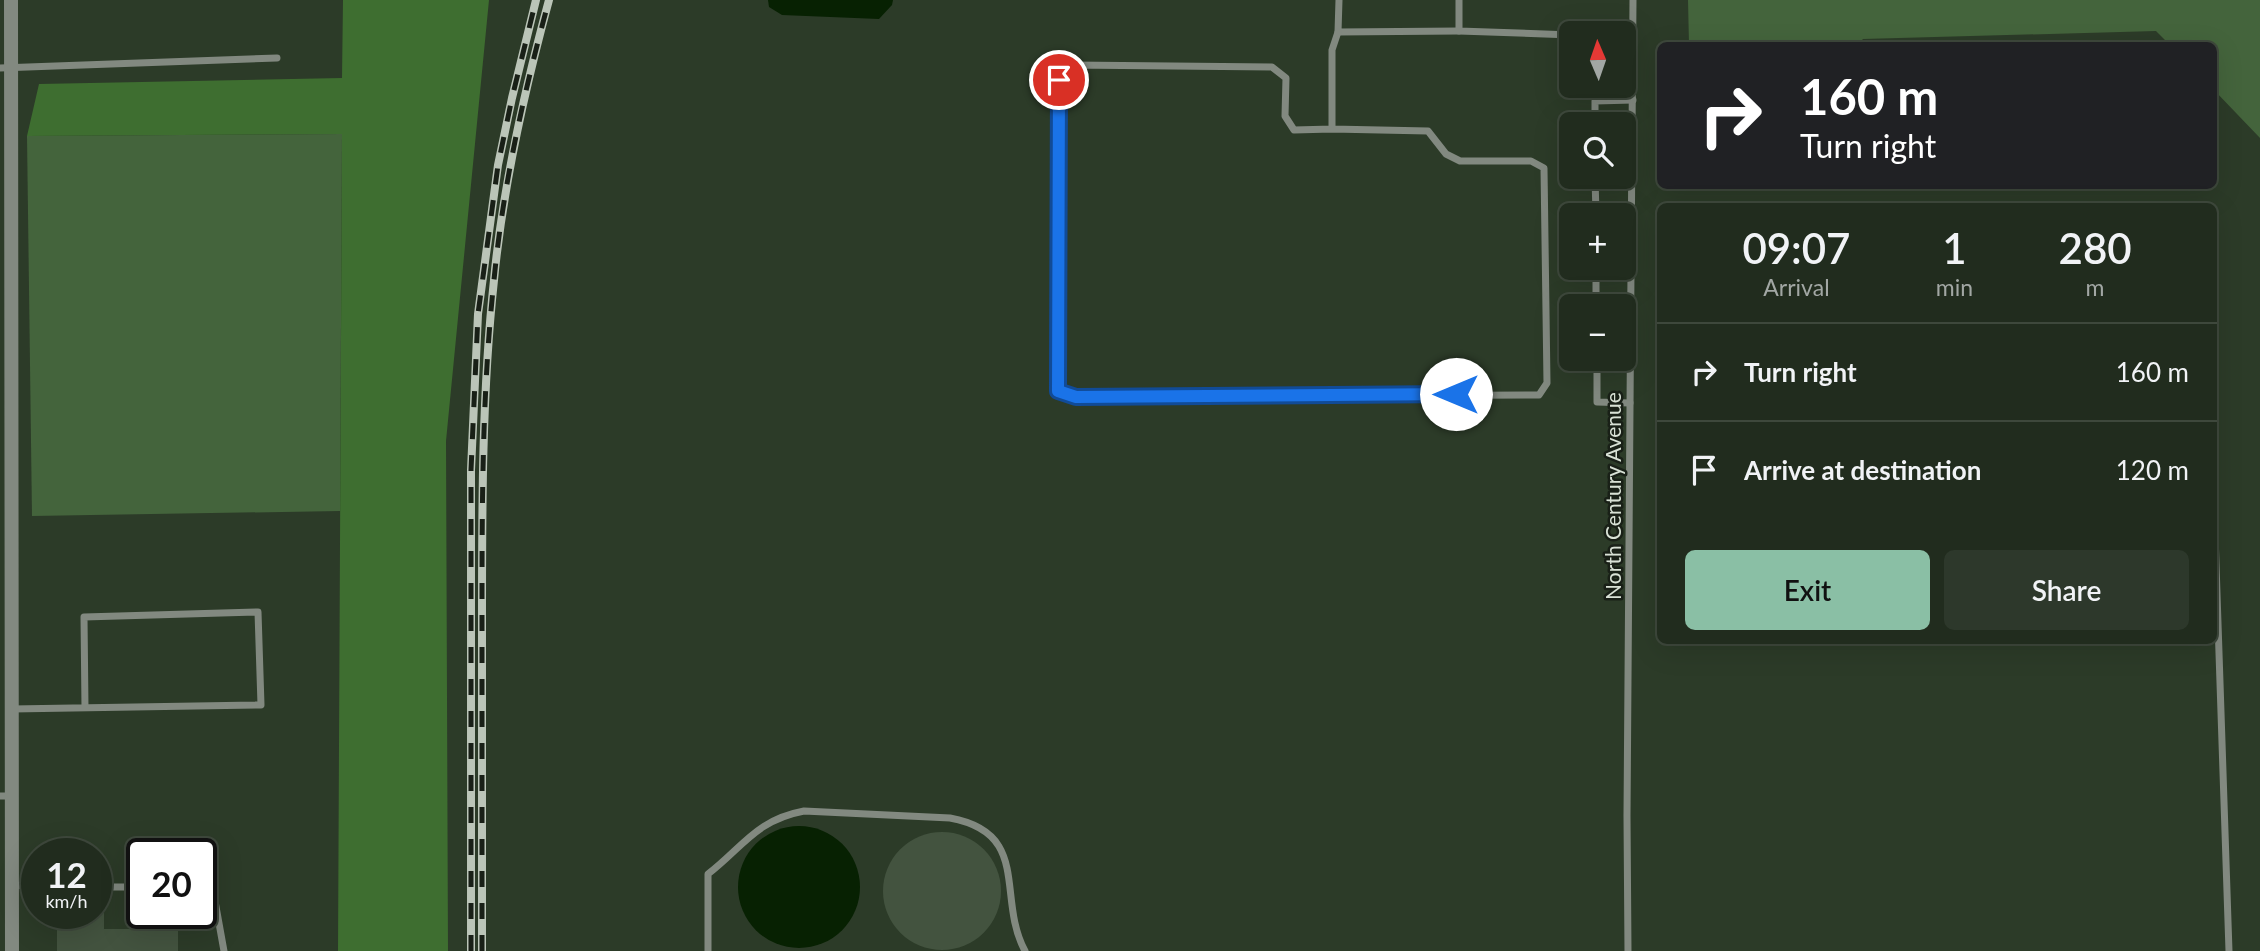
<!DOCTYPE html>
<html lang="en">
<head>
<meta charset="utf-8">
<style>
  body { margin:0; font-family:Lato,sans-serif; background:#2d382b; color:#f1f3f6; height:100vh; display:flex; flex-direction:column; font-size:26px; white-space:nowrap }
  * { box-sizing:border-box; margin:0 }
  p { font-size:23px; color:#a2a7a4 }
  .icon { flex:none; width:38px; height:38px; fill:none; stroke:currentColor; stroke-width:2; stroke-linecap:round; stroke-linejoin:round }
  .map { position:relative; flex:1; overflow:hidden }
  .details { position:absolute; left:1657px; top:203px; width:560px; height:441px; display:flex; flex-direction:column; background:#212c1e; border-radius:10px; box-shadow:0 7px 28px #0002,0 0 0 2px #3e483c }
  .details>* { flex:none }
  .top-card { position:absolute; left:1657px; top:42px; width:560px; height:147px; border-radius:10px; box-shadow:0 7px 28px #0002,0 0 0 2px #3e483c; background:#202124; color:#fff; overflow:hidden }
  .needle { width:46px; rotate:358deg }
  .fabs { position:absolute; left:1559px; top:21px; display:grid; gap:14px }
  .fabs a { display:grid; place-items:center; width:77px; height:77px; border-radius:10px; background:#212c1e; box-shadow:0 7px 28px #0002,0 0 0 2px #3e483c; font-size:35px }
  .speed { position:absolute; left:21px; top:838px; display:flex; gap:14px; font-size:35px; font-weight:700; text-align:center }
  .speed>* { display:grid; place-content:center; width:91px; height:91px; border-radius:50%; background:#212c1e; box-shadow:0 7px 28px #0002,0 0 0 2px #3e483c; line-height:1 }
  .speed small { font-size:18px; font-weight:400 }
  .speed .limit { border:4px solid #111; border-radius:10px; background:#fff; color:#111 }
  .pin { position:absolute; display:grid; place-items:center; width:60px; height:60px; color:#fff; margin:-30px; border:4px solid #fff; border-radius:50%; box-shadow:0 2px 7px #0007 }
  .me { position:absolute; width:77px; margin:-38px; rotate:270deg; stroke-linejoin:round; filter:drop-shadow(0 0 5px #0008) }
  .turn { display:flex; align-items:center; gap:24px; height:147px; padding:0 28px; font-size:32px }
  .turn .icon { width:91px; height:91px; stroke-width:2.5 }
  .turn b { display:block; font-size:49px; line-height:60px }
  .eta { display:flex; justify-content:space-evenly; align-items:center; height:119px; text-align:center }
  .eta b { font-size:42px; font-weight:600; line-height:49px }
  .primary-button { display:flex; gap:14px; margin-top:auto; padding:14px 28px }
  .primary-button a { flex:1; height:80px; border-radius:10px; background:#8abfa5; color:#111; font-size:28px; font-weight:600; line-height:80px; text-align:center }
  .primary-button a+a { background:#2d382b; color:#f1f3f6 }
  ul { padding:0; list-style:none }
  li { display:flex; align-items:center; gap:21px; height:98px; padding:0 28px; border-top:2px solid #3e483c }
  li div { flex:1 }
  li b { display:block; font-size:26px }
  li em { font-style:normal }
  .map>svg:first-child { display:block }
</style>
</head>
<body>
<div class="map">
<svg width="2260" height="951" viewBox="0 0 2260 951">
  <rect width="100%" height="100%" fill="#2c3b28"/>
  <g fill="#44643c">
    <path d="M1688,0H2260V138L2214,90V46L2170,45L2156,31L1863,39L1856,46L1689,45Z"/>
    <path d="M342,134L340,511L32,516L27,136Z"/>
  </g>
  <path fill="#3e6e30" d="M343,0H489L446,441L448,951H338L342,134L27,136L39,84L342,78Z"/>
  <g fill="#072102">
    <path d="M768,0H893L892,5L879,19L782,15L769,7Z"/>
    <circle cx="799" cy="887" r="61"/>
  </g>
  <g fill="#43533f">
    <circle cx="942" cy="891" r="59"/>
    <path d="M104,913V929H178V951H57V914Z"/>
  </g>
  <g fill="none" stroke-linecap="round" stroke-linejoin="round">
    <g stroke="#828980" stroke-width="7">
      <path d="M1339,0L1338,32L1459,31"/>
      <path d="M1459,0V31L1572,35"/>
      <path d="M0,68L277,58"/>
      <path d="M1595,124V101L1633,100"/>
      <path d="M1332,129L1294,130L1285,116L1286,78L1272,67L1072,65L1059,80L1058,391L1076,397L1539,395L1547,383L1544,168L1531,161H1460L1446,154L1428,131L1332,129V50L1338,32"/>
      <path d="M1595,177L1596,215"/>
      <path d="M2204,205V206"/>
      <path d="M1596,268V306"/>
      <path d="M1597,359V402L1630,403"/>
      <path d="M2214,504L2229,951"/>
      <path d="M12,709L261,705L258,612L84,617L85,708"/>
      <path d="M0,796H12"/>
      <path d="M12,885L37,886"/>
      <path d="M96,887H142"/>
      <path d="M201,894L215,901L224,951"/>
      <path d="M708,951V874C743,847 756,820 804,811L950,818C1032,833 996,897 1025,951"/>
      <path d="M1628,951L1627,816L1633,0"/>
    </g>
    <path stroke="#828980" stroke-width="14" d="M11,0L12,951"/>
    <g stroke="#bbc5b8" stroke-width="8">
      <g id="rail">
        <path d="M471,951V470L478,314L498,165L512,98L536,0"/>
        <path d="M482,951C482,840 482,729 482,618C482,505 482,392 494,280C503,185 524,92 549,0"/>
      </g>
    </g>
    <use href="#rail" stroke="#192017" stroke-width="5" stroke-dasharray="16" stroke-linecap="butt"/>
  </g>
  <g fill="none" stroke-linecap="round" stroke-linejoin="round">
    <g stroke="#114b97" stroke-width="18">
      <path id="route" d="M1059,80L1058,391L1076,397L1456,394"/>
    </g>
    <use href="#route" stroke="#1a73e8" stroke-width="12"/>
  </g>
  <g text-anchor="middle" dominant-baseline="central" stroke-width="5" stroke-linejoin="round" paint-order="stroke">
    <g font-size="21" fill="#d9e2d6" stroke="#192017">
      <text transform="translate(1612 496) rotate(-90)">North Century Avenue</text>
    </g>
  </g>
</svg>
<div class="fabs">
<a><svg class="needle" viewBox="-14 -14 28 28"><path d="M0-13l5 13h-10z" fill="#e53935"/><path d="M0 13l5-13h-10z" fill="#a2a7a4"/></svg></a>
<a><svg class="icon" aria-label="search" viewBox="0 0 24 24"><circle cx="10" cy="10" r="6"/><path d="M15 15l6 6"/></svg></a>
<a>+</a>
<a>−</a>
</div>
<div class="speed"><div>12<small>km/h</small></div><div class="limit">20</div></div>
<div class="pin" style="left:1059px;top:80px;background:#d93025"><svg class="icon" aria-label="arrive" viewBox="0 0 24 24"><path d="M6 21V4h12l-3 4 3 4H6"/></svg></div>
<svg class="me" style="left:1456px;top:394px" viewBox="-20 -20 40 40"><circle r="19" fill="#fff"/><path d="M0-13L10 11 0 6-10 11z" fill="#1a73e8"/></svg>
<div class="top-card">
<div class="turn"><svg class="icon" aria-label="right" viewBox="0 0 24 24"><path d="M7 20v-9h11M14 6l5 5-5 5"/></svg><div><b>160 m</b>Turn right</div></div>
</div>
<section class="details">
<div class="eta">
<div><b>09:07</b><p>Arrival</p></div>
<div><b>1</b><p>min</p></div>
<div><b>280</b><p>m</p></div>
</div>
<ul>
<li><svg class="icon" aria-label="right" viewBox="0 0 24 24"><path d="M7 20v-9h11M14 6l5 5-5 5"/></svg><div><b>Turn right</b></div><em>160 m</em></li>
<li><svg class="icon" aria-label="arrive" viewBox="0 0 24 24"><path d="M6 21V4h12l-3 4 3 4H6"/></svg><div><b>Arrive at destination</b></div><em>120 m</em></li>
</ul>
<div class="primary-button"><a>Exit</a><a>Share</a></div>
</section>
</div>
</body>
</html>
